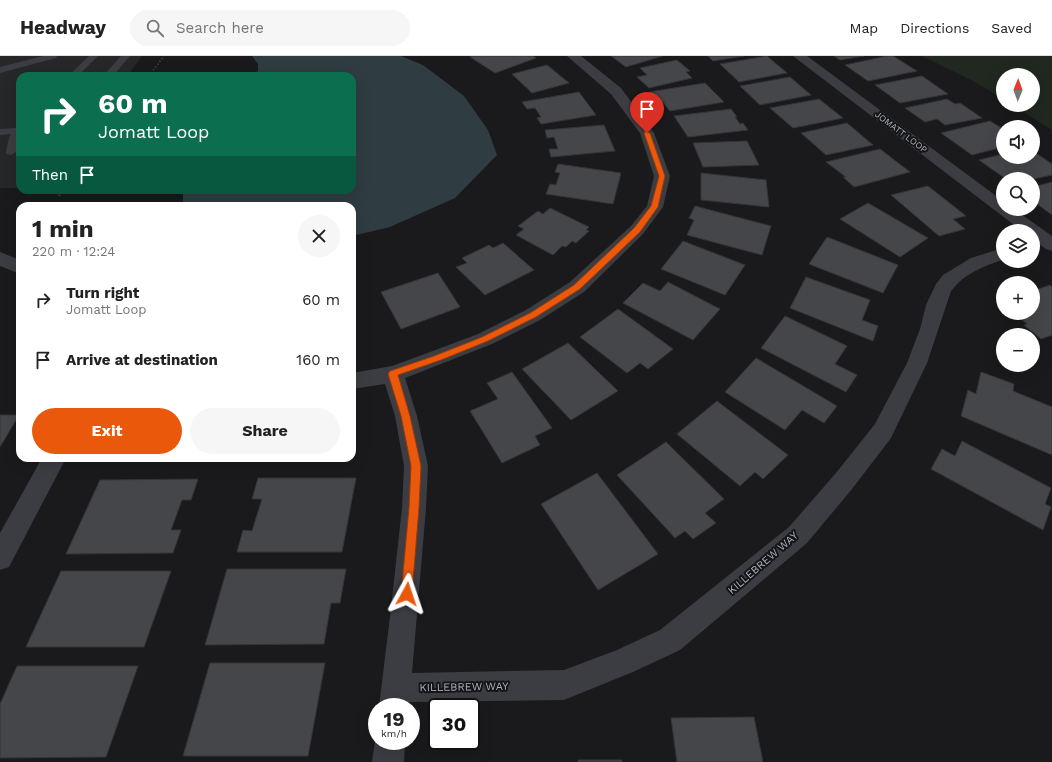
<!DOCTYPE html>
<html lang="en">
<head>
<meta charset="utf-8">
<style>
  body { margin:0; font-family:"Work Sans",sans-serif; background:#f6f6f6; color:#222; height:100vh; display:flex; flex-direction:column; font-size:15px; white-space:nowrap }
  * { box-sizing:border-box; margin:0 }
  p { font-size:13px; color:#767676 }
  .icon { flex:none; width:22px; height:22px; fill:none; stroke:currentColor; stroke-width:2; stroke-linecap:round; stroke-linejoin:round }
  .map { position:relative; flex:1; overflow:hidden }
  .details { position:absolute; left:16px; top:146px; width:340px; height:260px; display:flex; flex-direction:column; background:#fff; border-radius:12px; box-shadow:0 4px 16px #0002 }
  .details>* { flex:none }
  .banner { position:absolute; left:16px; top:16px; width:340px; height:122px; border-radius:12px; box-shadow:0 4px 16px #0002; background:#0b6e4f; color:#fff; overflow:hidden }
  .needle { width:26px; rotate:1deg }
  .buttons { position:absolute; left:996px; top:12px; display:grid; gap:8px }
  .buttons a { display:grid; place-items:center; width:44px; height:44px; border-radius:50%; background:#fff; box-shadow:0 4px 16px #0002; font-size:20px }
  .speed { position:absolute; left:368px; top:642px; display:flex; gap:8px; font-size:20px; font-weight:700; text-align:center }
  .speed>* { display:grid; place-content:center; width:52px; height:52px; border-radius:50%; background:#fff; box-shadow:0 4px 16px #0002; line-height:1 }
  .speed small { font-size:10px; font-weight:400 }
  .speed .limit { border:2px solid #111; border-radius:6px; background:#fff; color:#111 }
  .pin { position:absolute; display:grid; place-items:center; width:34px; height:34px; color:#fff; margin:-41px -17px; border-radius:50% 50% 50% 0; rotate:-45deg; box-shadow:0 0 4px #0007 }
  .pin .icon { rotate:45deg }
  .me { position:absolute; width:44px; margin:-22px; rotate:5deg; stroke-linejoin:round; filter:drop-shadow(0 0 3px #0008) }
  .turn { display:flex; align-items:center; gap:14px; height:84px; padding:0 16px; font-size:18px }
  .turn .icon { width:52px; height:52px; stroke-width:2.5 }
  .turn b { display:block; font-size:28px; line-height:34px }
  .then { display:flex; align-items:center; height:38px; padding:0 16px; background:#0003; gap:8px; font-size:15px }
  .round { display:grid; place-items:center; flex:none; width:42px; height:42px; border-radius:21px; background:#f6f6f6 }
  .head { display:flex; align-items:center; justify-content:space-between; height:68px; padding:0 16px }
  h1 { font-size:24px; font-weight:700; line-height:30px }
  .primary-button { display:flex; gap:8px; margin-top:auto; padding:8px 16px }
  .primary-button a { flex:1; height:46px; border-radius:24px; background:#ea580c; color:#fff; font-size:16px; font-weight:700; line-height:46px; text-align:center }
  .primary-button a+a { background:#f6f6f6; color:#222 }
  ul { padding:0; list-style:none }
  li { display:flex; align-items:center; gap:12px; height:60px; padding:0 16px }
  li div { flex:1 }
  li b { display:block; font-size:15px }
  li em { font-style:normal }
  header { display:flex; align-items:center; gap:24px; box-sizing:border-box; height:56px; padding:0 20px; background:#fff; border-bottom:1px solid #e0e0e0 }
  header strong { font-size:19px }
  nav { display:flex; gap:22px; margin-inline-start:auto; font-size:14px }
  .search { width:280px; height:36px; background:#f6f6f6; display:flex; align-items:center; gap:10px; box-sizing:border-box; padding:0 14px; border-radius:22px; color:#767676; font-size:15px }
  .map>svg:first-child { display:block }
</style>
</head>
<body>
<header>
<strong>Headway</strong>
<div class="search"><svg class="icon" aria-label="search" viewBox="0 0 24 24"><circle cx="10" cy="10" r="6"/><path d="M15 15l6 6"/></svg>Search here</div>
<nav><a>Map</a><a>Directions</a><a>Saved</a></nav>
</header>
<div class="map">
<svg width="1052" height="706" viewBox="0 0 1052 706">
  <rect width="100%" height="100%" fill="#1a1a1c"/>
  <path fill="#262729" d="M0,0H142L127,20H20V132H0Z"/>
  <path fill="#202820" d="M922,0H1052V74L1012,49H1033V19H1003V43L975,26Z"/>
  <path fill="#2f3c41" d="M252,0H401L423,9L464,40L488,74L497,99L455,142L390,171L352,180V150H183V134H352V20H251L258,15V8Z"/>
  <g fill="#444649" stroke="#343538">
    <path d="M473,0H533L536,2L495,17L470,1Z"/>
    <path d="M611,0H663L626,11Z"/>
    <path d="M708,0H744L713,5Z"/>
    <path d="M767,0L787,17L739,26L720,8Z"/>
    <path d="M834,0H864L840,4Z"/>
    <path d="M887,0H893L917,15L868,25L845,9Z"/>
    <path d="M677,4L690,15L686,16L692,22L649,32L637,21L647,19L640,12Z"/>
    <path d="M547,9L569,27L532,37L512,18Z"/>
    <path d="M922,20L948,38L900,47L875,29Z"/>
    <path d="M790,21L811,39L760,49L740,30Z"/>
    <path d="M705,27L724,46L670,55L662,45L658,46L649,36Z"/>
    <path d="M579,36L596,59L541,68L537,62L541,61L535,52L527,53L522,46Z"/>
    <path d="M819,43L843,62L793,72L770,52Z"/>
    <path d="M947,43L955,48L960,47L982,62L945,69L937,63L925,66L905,52Z"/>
    <path d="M731,53L737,61H735L740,68L743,67L748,74L688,81L674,60Z"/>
    <path d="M990,65L1003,73V91L972,99L941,77Z"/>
    <path d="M847,67L873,89L826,99L801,77Z"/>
    <path d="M604,69L615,95L551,101L549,93H558L554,81L547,82L545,74Z"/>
    <path d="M747,85L759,109L703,111L693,87Z"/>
    <path d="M880,93L910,116L854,131L843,121H846L826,106Z"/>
    <path d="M1033,95L1052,108V119L1033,123H1006L979,104L1003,98V101H1033Z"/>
    <path d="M558,108L621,117L613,148L546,138L550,128L556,129L560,117L555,116Z"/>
    <path d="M701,117L766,124L769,151L701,144Z"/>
    <path d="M1052,126V159L1033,145V131Z"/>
    <path d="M928,130L966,160L953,163L965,173L939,180L891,139Z"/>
    <path d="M868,147L928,182L900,201L840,163Z"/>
    <path d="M695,150L771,170L762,199L687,179L694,164L689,162Z"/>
    <path d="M550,152L589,171L586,174L589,175L576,187L572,185L566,191L562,190L553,199L516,179L524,173L518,170L538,155L543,158Z"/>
    <path d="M827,181L898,209L883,237L809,208Z"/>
    <path d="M683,185L745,209L725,239L661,213Z"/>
    <path d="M503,187L534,214L485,239L456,211L467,207L462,202L489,189L493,192Z"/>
    <path d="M438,217L460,251L401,273L381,236Z"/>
    <path d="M806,221L870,244L862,264L878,270L873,285L790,252Z"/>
    <path d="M668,226L720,253L693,284L623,247L643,227L660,235Z"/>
    <path d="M1050,229L1052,231V279L1041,283L1024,269L1027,268L1015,257H1033V235Z"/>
    <path d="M618,253L673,293L648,313L640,307L627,317L580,281Z"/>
    <path d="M785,260L847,290L835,308L857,319L846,336L761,292Z"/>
    <path d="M568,287L618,335L571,364L522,313Z"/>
    <path d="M756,302L837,350L824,367L802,354L785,374L725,336Z"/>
    <path d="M512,316L552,372L535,380L540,389L502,407L470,355L498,343L487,327Z"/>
    <path d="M981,316L1014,328L1013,335L1052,351V399L961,360L968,334L976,338Z"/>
    <path d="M717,345L788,399L763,423L755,416L740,430L677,378Z"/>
    <path d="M0,359H19L0,391Z"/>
    <path d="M962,385L1051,432L1045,448L1051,451L1043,474L931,413L942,393L955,400Z"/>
    <path d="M666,386L724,443L705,457L716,467L693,483L685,475L675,482L617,419Z"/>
    <path d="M597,417L658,498L598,534L541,448Z"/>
    <path d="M258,422H356L342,496H237L243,474L252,475L262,443H252Z"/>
    <path d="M198,423L191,444H182L171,474H181L173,497L66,498L100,424Z"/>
    <path d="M227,513H346L340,547H331L324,588L205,589Z"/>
    <path d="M61,515H171L144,591H26Z"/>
    <path d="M210,607H325L308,700H183Z"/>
    <path d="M17,610H138L106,701L0,702V648Z"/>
    <path d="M754,661L763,706H677L671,662Z"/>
    <rect x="578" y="704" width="44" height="2"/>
  </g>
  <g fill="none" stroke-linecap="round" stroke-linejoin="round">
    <path stroke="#414449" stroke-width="1.5" stroke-dasharray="1.5 2" stroke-linecap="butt" d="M149,20L164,0"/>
    <path stroke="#414449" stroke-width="2" stroke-dasharray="1.5 2.5" stroke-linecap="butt" d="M59,140L63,134"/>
    <g fill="#3b3d42" fill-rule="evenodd">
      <path d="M43,0H57L56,2L0,17V11Z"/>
      <path d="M89,0H98L78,20H68Z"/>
      <path d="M121,0H130L113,20H103Z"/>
      <path d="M20,70V81L16,96L11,99L7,98L6,96L9,82L11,78L0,79V73L16,72Z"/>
    </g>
    <g fill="#3b3d42" fill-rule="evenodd">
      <path d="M567,0H581L621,32L654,77L670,120L663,151L643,178L584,236L540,264L492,288L405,322L417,360L428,410L426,452L412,617L564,614L617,594L660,574L789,471L836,417L875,368L907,307L920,273L926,249L936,228L943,219L971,202L1003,192V204C983,210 964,218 951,235L927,307L891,382L852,433L807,487L680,594L633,616L564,644L409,646V651H379L391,552L402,452L404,410L395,360L385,328L352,333V317L392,310L430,296L478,278L526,254L570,226L631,170L647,150L654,120L640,77L611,38Z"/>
      <path d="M793,0H807L1003,145V153H1014L1052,180V195L1046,193L1033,184V175H1022Z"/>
      <path d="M0,196L20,204V218L0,210Z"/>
      <path d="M42,402H66L9,511L0,514V477Z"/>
      <path d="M377,679V685H405L404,706H372L375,685Z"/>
    </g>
  </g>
  <path fill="#ea580c" stroke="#983908" d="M645,75L650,77L665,120L658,151L640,176L580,233L536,261L488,285L441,304L398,319L410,360L421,410L419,452L412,538L411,542L407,543L403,542L401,538L409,452L411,410L401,360L388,318L390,315L434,300L482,281L530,257L574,229L634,172L651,150L659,120L644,77Z"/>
  <g text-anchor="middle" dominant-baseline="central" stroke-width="4" stroke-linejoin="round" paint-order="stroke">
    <g font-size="9" fill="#acb4bc" stroke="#151517">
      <text transform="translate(901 76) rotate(37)">JOMATT LOOP</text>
    </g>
    <g font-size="11" fill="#acb4bc" stroke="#151517">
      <text transform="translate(763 507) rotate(-41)">KILLEBREW WAY</text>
      <text transform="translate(464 631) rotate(-1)">KILLEBREW WAY</text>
    </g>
  </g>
</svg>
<div class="buttons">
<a><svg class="needle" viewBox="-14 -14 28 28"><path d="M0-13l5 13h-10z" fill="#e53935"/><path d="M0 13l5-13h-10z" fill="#767676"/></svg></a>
<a><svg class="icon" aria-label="sound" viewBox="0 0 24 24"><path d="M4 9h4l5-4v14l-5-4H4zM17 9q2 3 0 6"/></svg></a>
<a><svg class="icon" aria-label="search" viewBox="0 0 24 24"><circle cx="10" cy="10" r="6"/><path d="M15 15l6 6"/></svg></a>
<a><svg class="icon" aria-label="layers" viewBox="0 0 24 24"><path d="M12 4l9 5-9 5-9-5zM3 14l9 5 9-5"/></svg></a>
<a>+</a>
<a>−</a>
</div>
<div class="speed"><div>19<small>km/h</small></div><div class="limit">30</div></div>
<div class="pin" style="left:647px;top:77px;background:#d93025"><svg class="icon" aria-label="arrive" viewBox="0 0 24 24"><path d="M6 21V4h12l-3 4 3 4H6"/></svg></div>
<svg class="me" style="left:407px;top:538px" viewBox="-20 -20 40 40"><path d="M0-17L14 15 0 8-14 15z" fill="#ea580c" stroke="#fff" stroke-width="4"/></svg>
<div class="banner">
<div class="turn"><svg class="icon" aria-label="right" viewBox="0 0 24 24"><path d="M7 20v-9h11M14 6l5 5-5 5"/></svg><div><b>60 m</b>Jomatt Loop</div></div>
<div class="then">Then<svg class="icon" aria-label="arrive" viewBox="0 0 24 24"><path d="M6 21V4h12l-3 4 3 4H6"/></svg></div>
</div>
<section class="details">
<div class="head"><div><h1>1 min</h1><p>220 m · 12:24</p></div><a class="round"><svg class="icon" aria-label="close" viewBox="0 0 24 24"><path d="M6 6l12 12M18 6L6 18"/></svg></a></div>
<ul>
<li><svg class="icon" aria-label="right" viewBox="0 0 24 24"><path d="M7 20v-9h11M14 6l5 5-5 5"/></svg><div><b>Turn right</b><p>Jomatt Loop</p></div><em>60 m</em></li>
<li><svg class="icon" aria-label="arrive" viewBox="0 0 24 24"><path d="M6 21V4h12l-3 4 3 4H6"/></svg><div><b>Arrive at destination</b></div><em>160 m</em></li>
</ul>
<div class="primary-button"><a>Exit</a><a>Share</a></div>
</section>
</div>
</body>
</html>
